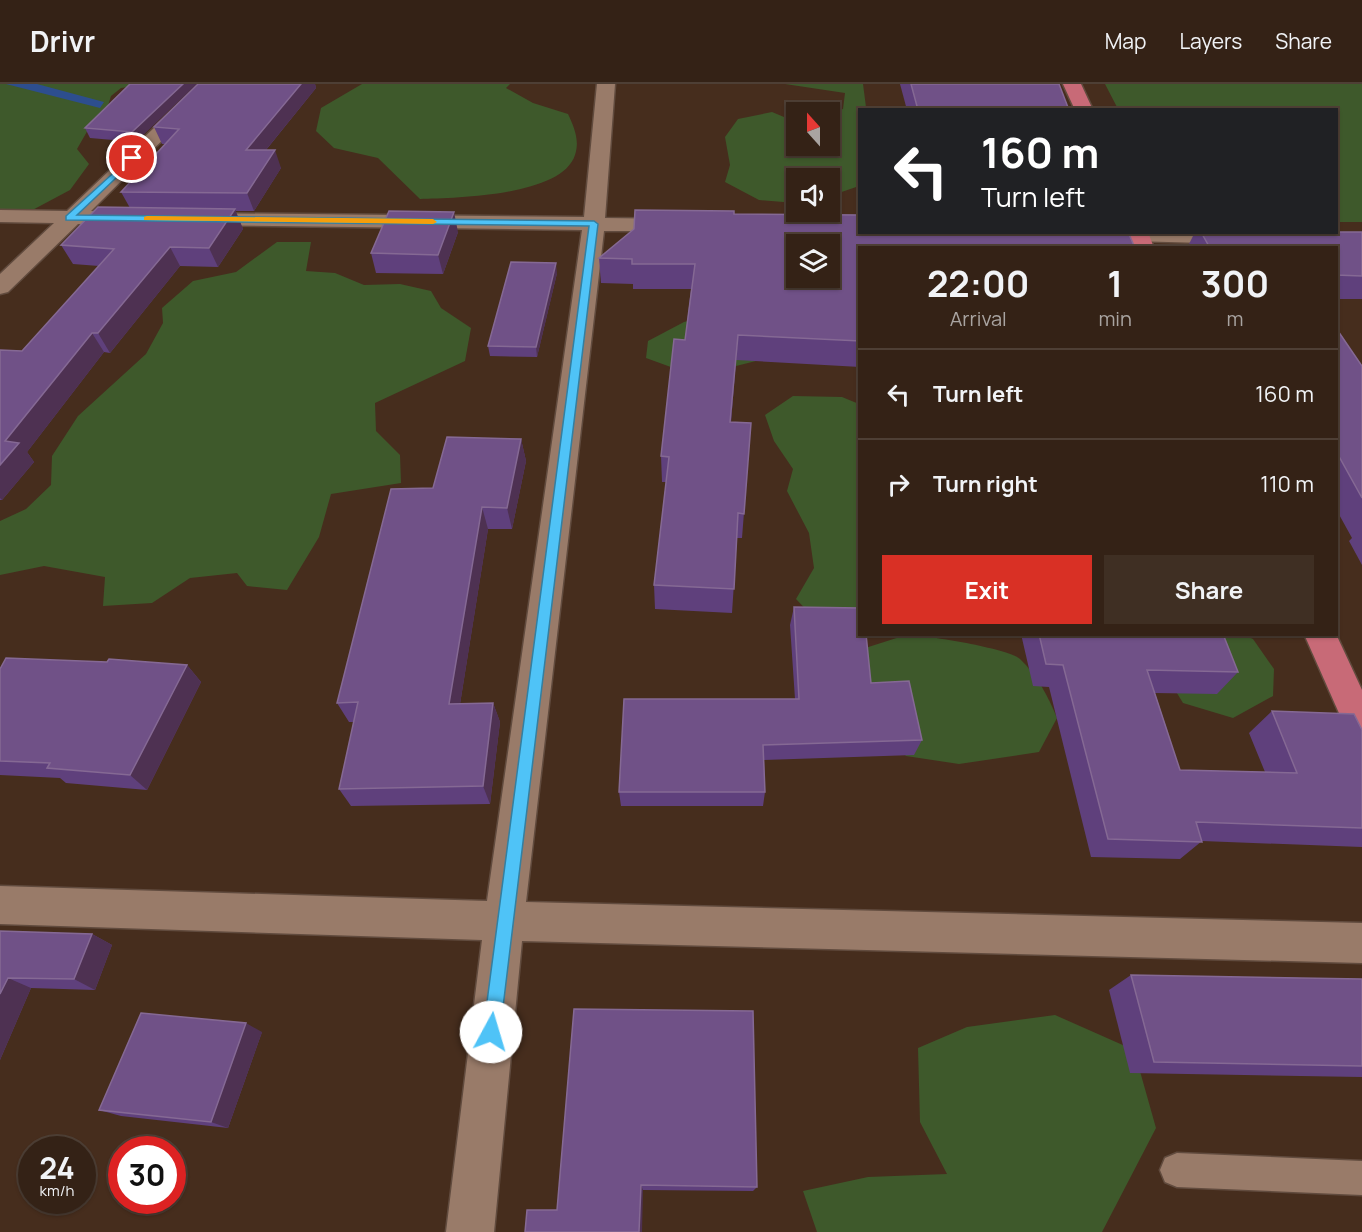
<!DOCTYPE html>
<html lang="en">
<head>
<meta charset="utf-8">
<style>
  body { margin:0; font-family:Manrope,sans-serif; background:#3f2f23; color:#f1f3f6; height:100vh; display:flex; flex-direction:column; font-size:22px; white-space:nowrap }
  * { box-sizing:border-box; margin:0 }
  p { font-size:20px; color:#a9a4a1 }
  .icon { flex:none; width:33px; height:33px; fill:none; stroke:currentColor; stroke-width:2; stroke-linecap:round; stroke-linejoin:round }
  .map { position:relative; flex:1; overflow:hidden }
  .sheet { position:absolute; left:858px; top:162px; width:480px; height:390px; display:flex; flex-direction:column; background:#342216; border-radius:0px; box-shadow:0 2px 4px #0004,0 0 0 2px #4e3f35 }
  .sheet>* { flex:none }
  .banner { position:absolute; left:858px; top:24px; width:480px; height:126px; border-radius:0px; box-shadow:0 2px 4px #0004,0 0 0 2px #4e3f35; background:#202124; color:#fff; overflow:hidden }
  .needle { width:39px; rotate:339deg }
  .fabs { position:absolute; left:786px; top:18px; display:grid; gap:12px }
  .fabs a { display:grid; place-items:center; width:54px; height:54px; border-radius:0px; background:#342216; box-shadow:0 2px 4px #0004,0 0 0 2px #4e3f35; font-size:30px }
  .speed { position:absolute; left:18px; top:1052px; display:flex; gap:12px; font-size:30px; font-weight:700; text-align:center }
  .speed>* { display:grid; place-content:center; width:78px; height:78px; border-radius:50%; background:#342216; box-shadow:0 2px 4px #0004,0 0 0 2px #4e3f35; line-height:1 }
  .speed small { font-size:15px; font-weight:400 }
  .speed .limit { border:9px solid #d22; background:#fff; color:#111 }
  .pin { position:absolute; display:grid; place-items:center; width:51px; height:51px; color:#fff; margin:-26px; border:3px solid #fff; border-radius:50%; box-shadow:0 2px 6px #0007 }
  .me { position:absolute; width:66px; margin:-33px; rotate:6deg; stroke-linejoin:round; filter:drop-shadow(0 0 4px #0008) }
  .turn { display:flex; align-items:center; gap:21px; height:126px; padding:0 24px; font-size:27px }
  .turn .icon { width:78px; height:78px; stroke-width:2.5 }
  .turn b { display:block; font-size:42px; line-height:51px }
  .eta { display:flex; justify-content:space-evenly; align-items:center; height:102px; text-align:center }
  .eta b { font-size:36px; font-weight:700; line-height:42px }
  .button { display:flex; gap:12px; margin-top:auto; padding:12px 24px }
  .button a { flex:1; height:69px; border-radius:0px; background:#d93025; color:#fff; font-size:24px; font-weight:700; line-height:69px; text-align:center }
  .button a+a { background:#3f2f23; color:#f1f3f6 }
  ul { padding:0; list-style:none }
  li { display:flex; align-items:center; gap:18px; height:90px; padding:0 24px; border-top:2px solid #4e3f35 }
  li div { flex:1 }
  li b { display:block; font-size:22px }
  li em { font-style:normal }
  header { display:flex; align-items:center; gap:36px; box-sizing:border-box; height:84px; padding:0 30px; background:#342216; border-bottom:2px solid #4e3f35 }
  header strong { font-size:28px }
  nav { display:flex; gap:33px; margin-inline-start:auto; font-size:21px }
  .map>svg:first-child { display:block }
</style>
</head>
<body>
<header>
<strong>Drivr</strong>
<nav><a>Map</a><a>Layers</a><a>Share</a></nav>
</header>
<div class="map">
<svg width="1362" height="1148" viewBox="0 0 1362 1148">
  <rect width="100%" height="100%" fill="#462d1d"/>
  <g fill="#3e592b">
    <path d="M0,0H148L121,4L111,12L105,31L89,44L77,65L89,80L70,106L10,138L0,137Z"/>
    <path d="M362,0H510L506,4L533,19L568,30C574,43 580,56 575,71C562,112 456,114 420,115L378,74L334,64L316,47L321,24Z"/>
    <path d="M785,0H863L866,23L873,25L860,26L859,102L830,112V94H796V119L759,116L725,98L730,81L725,53L738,35L772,28L796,38V62H830L829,28L843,25L845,9Z"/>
    <path d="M1105,0H1362V138H1337L1336,26L1118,25Z"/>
    <path d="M277,158H311L306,187L335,189L364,201L400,200L431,207L441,224L471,244L465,277L375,319L376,347L400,371L401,399L331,410L319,453L287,506L247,502L237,489L190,494L152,519L103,522L105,493L44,482L0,491V437L26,425L51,401L52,372L78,332L146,270L163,239L162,224L193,197L236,188Z"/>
    <path d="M726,227L764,275L724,285L679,286L646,274L648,257L684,238Z"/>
    <path d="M793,312L842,313L859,320V532L820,540L796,515L814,484L809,449L787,407L793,385L774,357L765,331Z"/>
    <path d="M906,551C925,551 1007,564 1020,575C1037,591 1048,612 1057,634L1039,668L959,680L906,672L875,639L859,566Z"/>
    <path d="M1173,551H1244L1253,555L1274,585L1273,612L1233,634L1183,619L1158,578Z"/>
    <path d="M1055,931L1134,966L1156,1044L1102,1148H817L803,1107L868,1093L947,1090L920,1038L918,964L967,943Z"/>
  </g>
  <path fill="#2d4e8e" d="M6,0H37L104,18L100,24Z"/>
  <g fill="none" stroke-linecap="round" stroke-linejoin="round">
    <g stroke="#614b3e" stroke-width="3">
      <path id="service" d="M1177,1069L1362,1077V1111L1177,1103L1165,1098L1160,1086L1165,1074Z"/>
    </g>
    <g stroke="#614b3e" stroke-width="3">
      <g id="minor">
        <path d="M200,0H219L91,127L141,129L144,134L141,139L78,140L8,208L0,210V190L54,139L0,138V126L67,127Z"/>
        <path d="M597,0H615L605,134L679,135L687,136L690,141L687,146L679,147H604L526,818L1362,839V879L522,857L494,1148H446L482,856L0,840V802L487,817L582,146L194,141L186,140L183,135L186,130L194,129L584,133Z"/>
        <path d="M1052,148H1246L1249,153L1246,158L1238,160L1063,155L1055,153Z"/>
      </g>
    </g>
    <g stroke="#614b3e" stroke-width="3">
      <g id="primary">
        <path d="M1063,0H1081L1093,26H1075Z"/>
        <path d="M1126,148H1148L1154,164H1132Z"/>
        <path d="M1304,550H1336L1362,606V658L1350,654Z"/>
      </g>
    </g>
    <use href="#service" fill="#997b69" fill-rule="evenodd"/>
    <use href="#minor" fill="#997b69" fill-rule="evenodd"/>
    <use href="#primary" fill="#c86a77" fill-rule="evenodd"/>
  </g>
  <g fill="#5f407c">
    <path d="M130,0L136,58L90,54L85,44Z"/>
    <path d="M198,0H315L316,4L266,66L281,84L254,127H235L243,145L218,183L180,182L110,269L104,268L27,368L34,378L2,416H0V266L22,267L99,182L73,180L61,161L130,124L121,108L165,60H162L154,43Z"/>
    <path d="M900,0H1059L1069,26H907Z"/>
    <path d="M734,130L860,164V283L736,276L731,338L751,339L742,454H737L732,529L655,525L654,501L666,398H662L661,372L685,256L691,205H633V200L601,199L599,174Z"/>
    <path d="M458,148L443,190L376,189L371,169Z"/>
    <path d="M1195,148H1362V215H1336V164H1187Z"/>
    <path d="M557,189L537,273L490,272L488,262Z"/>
    <path d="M1336,244L1362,282V481L1349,457L1352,454L1336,425Z"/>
    <path d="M521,355L526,377L512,445H488L460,620L493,619L500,638L490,720L351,722L339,705L354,638H349L337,619L433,404Z"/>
    <path d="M794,523L871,599L922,656L914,671L764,676L765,708L763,722H621L619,708L795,615L790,541Z"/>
    <path d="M1021,550H1223L1238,588L1217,610L1155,609L1180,686L1265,688L1249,649L1272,627L1362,646V763L1202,757L1180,775L1091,773L1049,603L1033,602Z"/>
    <path d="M187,581L201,598L147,706L66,699L60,694L0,691V585Z"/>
    <path d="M0,847L92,850L112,861L95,906L31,904L0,976Z"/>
    <path d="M1131,891L1362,895V993L1130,989L1109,906Z"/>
    <path d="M574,925L757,1103L753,1107L643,1106L557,1126Z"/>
    <path d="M262,948L228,1044L121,1032L99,1026Z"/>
  </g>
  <g fill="#4e3152">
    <path d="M183,0H197L136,58L132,48Z"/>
    <path d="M301,0H315L316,4L252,83L246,66Z"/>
    <path d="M275,66L281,84L254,127L247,109Z"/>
    <path d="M235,125L243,145L218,183L209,164Z"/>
    <path d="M454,128L458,148L443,190L438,171Z"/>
    <path d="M170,163L180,182L110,269L98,249Z"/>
    <path d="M556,179L557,189L537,273L536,263Z"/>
    <path d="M92,249L104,268L27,368L34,378L2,416L0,414V381L5,357Z"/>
    <path d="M738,251L736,276L729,364L730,338Z"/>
    <path d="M521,355L526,377L512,445L507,424Z"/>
    <path d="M482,423L488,445L457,639L449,620Z"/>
    <path d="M187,581L201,598L147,706L130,691Z"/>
    <path d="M493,619L500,638L490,720L483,702Z"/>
    <path d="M92,850L112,861L95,906L74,895Z"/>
    <path d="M8,894L31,904L0,976V910Z"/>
    <path d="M246,939L262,948L228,1044L211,1038Z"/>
    <path d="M641,1101L643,1106L642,1148H639Z"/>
  </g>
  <g fill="#705187" stroke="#856994" stroke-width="1.5" fill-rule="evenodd">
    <path d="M130,0H183L132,48L85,44Z"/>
    <path d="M198,0H301L246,66H275L247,109L121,108L179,45L154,43Z"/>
    <path d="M911,0H1059L1069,26H918Z"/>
    <path d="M98,123L235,125L209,164L170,163L98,249H92L5,357L19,359L0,381V266L22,267L114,165L61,161Z"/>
    <path d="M635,126L734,127V130L860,131V148H1128L1135,164H860V257L738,251L730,338L751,339L744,430L738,429L734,505L654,501L669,373L661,372L674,255L685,256L695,180H632V175L599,174L634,145ZM796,160H830V194H796Z"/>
    <path d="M389,127L454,128L438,171L371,169Z"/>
    <path d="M1201,148H1362V192L1336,191V164H1210Z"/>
    <path d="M511,178L556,179L536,263L488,262Z"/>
    <path d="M1336,244L1362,282V414L1336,367Z"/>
    <path d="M447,353L521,355L507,424L482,423L449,620L493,619L483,702L339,705L358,618L337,619L391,405L433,404Z"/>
    <path d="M794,523L860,524V550H866L871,599L909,597L922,656L763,661L765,708H619L624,615H799Z"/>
    <path d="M1039,550H1223L1238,588L1147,586L1180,686L1297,689L1272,627L1354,630L1362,646V744L1196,738L1202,758L1108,755L1063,581L1046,580Z"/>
    <path d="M6,574L107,578L109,575L187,581L130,691L47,684L50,679L0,677V585Z"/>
    <path d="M0,847L92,850L74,895L8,894L0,910Z"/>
    <path d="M1131,891L1362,895V982L1154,978Z"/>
    <path d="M574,925L753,927L757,1103L641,1101L639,1148H525L527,1126H557Z"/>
    <path d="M141,929L246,939L211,1038L99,1026Z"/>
  </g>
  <path fill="#4fc3f7" stroke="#337fa1" stroke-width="1.5" d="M132,72L135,76L77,131L594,137L598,140L500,948L498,954L491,957L485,954L483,948L589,142L66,136V132Z"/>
  <path fill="#f59e0b" d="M147,132L433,135L437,138L433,140L144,136V133Z"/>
</svg>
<div class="fabs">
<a><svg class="needle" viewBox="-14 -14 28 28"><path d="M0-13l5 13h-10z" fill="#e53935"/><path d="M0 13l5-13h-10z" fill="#a9a4a1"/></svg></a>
<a><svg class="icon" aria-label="sound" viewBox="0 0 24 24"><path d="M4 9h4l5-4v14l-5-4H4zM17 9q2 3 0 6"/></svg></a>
<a><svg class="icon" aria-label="layers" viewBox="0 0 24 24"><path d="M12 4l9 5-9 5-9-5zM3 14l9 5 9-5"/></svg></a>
</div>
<div class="speed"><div>24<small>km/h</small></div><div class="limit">30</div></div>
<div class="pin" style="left:132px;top:74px;background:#d93025"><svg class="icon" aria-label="arrive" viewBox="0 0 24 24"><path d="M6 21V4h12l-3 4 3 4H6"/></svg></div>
<svg class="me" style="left:491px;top:948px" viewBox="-20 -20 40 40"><circle r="19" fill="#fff"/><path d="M0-13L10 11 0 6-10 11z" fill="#4fc3f7"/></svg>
<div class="banner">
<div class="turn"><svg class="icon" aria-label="left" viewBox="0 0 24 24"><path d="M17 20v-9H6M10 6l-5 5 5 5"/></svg><div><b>160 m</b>Turn left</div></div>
</div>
<section class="sheet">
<div class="eta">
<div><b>22:00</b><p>Arrival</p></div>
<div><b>1</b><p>min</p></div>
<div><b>300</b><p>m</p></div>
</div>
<ul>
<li><svg class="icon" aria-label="left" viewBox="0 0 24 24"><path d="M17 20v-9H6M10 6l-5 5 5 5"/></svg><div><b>Turn left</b></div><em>160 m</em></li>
<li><svg class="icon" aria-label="right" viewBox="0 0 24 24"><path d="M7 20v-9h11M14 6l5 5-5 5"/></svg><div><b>Turn right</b></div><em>110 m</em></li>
</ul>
<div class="button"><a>Exit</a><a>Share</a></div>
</section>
</div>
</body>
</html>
